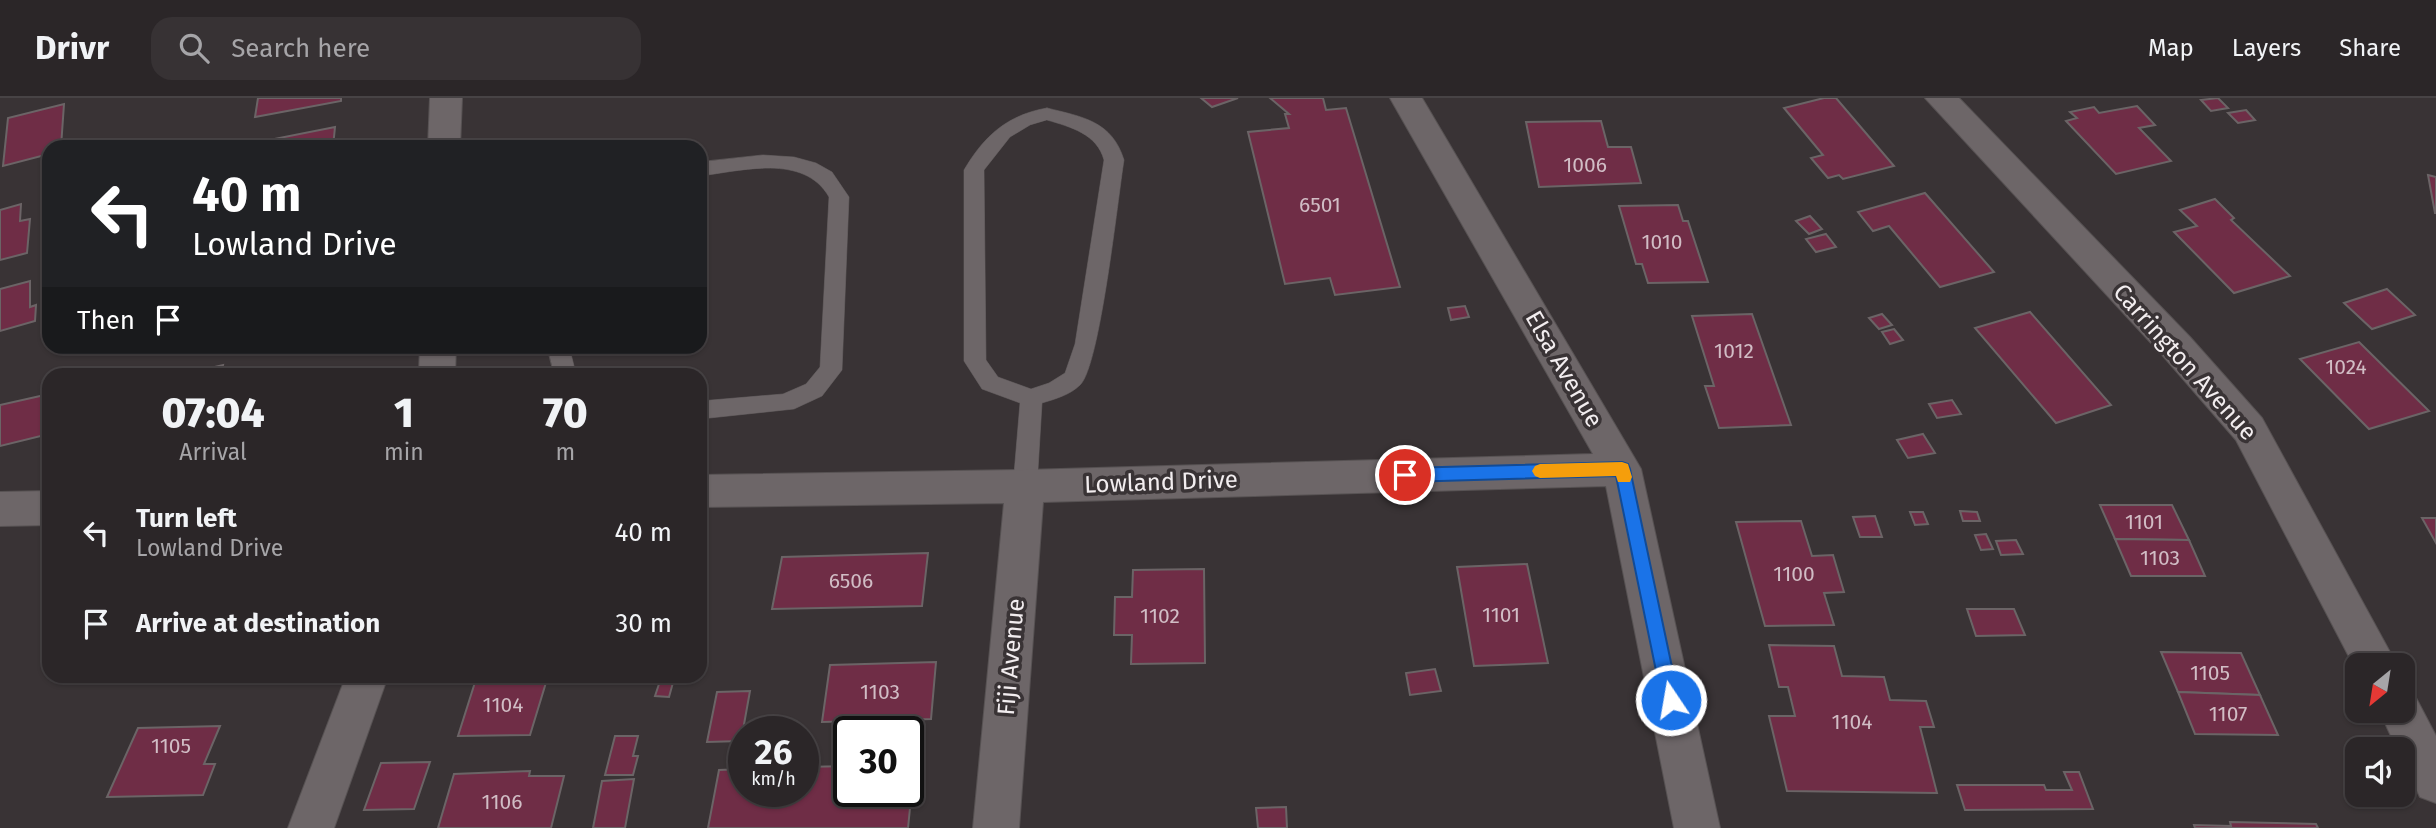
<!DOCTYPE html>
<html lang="en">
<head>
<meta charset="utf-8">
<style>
  body { margin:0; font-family:"Fira Sans",sans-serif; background:#373234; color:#f1f3f6; height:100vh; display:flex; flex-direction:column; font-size:26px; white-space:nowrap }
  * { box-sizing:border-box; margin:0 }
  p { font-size:23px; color:#a6a5a8 }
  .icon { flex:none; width:38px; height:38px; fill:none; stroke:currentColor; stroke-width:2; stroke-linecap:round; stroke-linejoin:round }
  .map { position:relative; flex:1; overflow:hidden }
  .sheet { position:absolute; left:42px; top:270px; width:665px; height:315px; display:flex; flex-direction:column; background:#2b2628; border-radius:21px; box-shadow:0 2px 5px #0004,0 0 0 2px #474345 }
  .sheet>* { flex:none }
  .hud { position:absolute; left:42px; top:42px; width:665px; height:214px; border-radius:21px; box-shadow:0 2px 5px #0004,0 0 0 2px #474345; background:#202124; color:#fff; overflow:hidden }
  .needle { width:46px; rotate:210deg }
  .controls { position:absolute; left:2345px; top:555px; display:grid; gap:14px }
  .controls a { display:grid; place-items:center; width:70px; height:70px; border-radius:14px; background:#2b2628; box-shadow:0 2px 5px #0004,0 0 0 2px #474345; font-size:35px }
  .speed { position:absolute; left:728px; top:618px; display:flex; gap:14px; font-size:35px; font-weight:700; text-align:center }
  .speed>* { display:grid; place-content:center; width:91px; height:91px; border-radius:50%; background:#2b2628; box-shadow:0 2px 5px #0004,0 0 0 2px #474345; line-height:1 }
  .speed small { font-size:18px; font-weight:400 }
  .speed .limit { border:4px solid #111; border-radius:10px; background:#fff; color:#111 }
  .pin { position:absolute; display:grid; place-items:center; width:60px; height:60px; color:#fff; margin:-30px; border:4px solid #fff; border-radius:50%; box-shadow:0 2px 7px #0007 }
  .me { position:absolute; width:77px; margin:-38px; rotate:348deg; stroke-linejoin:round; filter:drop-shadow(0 0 5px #0008) }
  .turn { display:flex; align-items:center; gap:24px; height:147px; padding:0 35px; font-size:32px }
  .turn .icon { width:91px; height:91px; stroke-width:2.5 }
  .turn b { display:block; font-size:49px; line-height:60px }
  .then { display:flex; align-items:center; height:66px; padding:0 35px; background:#0003; gap:14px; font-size:26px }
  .eta { display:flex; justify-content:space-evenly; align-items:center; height:119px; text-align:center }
  .eta b { font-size:42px; font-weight:800; line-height:49px }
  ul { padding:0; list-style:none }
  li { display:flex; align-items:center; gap:21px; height:91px; padding:0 35px }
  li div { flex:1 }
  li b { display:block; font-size:26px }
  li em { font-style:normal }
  header { display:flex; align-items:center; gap:42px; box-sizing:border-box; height:98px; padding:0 35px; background:#2b2628; border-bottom:2px solid #474345 }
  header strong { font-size:33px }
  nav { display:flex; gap:38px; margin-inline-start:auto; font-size:24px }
  .search { width:490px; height:63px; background:#373234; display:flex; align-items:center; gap:18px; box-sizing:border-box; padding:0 24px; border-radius:21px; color:#a6a5a8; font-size:26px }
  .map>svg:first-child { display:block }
</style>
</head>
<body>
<header>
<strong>Drivr</strong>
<div class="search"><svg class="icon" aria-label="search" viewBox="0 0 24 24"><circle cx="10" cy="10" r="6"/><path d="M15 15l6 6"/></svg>Search here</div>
<nav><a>Map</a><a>Layers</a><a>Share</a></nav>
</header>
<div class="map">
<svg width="2436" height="730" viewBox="0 0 2436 730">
  <rect width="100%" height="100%" fill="#393335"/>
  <g fill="#6f2d46" stroke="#6b6466" stroke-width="2">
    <path d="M258,0H341V3L255,19Z"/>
    <path d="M1201,0H1238L1212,9Z"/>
    <path d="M1270,0H1323L1326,12L1346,10L1400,189L1335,197L1330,180L1285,186L1248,34L1289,30L1285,16H1289Z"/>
    <path d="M1824,0H1836L1894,68L1843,81L1839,77L1828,80L1811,60L1823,57L1784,10Z"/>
    <path d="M2218,0L2228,10L2211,13L2201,2Z"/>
    <path d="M64,6L61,49H49V56L3,68L8,20Z"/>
    <path d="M2137,8L2155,27L2139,30L2171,63L2116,76L2066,23L2077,20L2070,14L2094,9L2099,15Z"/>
    <path d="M2246,12L2255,22L2238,25L2228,15Z"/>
    <path d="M1601,23L1608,49H1631L1641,85L1539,89L1526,24Z"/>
    <path d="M335,29L333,49H273L274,41Z"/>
    <path d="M2428,77L2436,79V115H2435Z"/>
    <path d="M1925,95L1994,174L1940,189L1889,128L1873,133L1858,114Z"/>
    <path d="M2215,101L2234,120L2231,122L2290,178L2234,195L2174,134L2197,128L2180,112Z"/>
    <path d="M21,106L20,123L30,121L27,155L0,162V112Z"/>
    <path d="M1678,107L1683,123H1688L1708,184L1648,185L1642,166H1636L1619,108Z"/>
    <path d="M1810,118L1822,131L1809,136L1796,123Z"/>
    <path d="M1826,136L1836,149L1816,154L1806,141Z"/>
    <path d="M30,183V209L36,207L35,223L0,233V191Z"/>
    <path d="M2387,191L2415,217L2372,231L2344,205Z"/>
    <path d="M1465,208L1469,219L1451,222L1448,210Z"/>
    <path d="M2030,214L2111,307L2056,325L1975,230Z"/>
    <path d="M1752,216L1791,327L1719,330L1705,288H1714L1692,218Z"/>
    <path d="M1882,216L1892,227L1879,231L1869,220Z"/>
    <path d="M1894,231L1903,242L1890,246L1882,234Z"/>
    <path d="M2359,244L2429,313L2369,331L2300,261Z"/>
    <path d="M223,267L221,276H200L201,272Z"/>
    <path d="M49,296V336L0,348V307Z"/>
    <path d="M1952,302L1961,316L1937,320L1929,306Z"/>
    <path d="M1923,336L1935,355L1908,360L1897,342Z"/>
    <path d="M2100,407H2172L2189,442L2115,441Z"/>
    <path d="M1960,413L1977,414L1980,423H1963Z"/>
    <path d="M1910,414H1923L1928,426L1915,427Z"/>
    <path d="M1875,418L1882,439H1860L1853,419Z"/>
    <path d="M2422,420H2436V445Z"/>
    <path d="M1801,423L1812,458L1833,457L1844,494L1824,495L1834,527L1765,528L1736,424Z"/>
    <path d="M1986,436L1993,451L1981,452L1975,437Z"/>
    <path d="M2115,441L2189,442L2205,478H2131Z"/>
    <path d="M2016,442L2023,456L2001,457L1996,443Z"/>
    <path d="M928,455L922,508L772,511L782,459Z"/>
    <path d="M1527,466L1548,565L1474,568L1457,469Z"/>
    <path d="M1204,471L1205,565L1131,566L1132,537H1114L1115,499H1132L1133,472Z"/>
    <path d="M1967,511H2014L2025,537L1976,538Z"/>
    <path d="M1769,547L1834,548L1842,578L1884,579L1890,602L1926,603L1934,629H1920L1937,695L1787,693L1769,618H1795L1788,589H1779Z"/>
    <path d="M2161,554L2241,555L2260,597L2178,594Z"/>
    <path d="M936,564L931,621L822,624L830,567Z"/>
    <path d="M1435,571L1441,593L1410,597L1406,575Z"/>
    <path d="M477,578H548L530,637L458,638Z"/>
    <path d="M661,580L674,581L669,599L655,598Z"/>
    <path d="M750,593L741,643L707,644L717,594Z"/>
    <path d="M2178,594L2260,597L2278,637L2195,636Z"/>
    <path d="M220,628L204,666H215L203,697L107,699L138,630Z"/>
    <path d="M615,638H638L633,658H638L633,677H605Z"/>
    <path d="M430,664L414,711L364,712L381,665Z"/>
    <path d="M849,668V693H908V690H912L908,730H708L719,672L744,671V693H803V669Z"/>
    <path d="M530,673L529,678H564L551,730H438L454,676Z"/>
    <path d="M2064,674H2079L2093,711L1965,712L1957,687H2044L2046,692H2072Z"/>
    <path d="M634,681L625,730H593L602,683Z"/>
    <path d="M1286,709L1287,730H1258L1256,710Z"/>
    <path d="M2230,724L2316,726L2318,730H2195L2194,727L2231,728Z"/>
  </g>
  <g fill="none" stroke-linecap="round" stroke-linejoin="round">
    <g stroke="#575253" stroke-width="1">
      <g id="service">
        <path d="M1047,10C1083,19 1112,23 1124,62C1118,99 1100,269 1080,287C1070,297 1055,301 1042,305L1037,388L1033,395L1025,398L1017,395L1013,388L1020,305L982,291L964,263V72C984,38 1007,17 1047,10ZM1047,22C1071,29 1097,36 1104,62L1075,246L1065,275L1049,285L1031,291L998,279L986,262L984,72L1010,39L1030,27Z"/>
        <path d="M763,57L794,59L816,65L832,74L849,99L842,272L822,298L794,311L700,321V303L783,296L806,286L820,269L829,99C804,55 741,73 700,78V64Z"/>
        <path d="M547,248H569L576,276H554Z"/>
      </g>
    </g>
    <g stroke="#575253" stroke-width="2">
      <g id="minor">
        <path d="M430,0H462L460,49H428Z"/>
        <path d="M1390,0H1422L1641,371L1720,730H1674L1606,388L1043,404L1019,730H973L1004,405L700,409V377L1025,372L1593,356Z"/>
        <path d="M1925,0H1959L2190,239L2262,320L2397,567H2357V574L2236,342L2164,259Z"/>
        <path d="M420,248H456L455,276H419Z"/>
        <path d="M49,393V427L0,428V394Z"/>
        <path d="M346,578H388L334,730H288Z"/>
        <path d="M2403,593L2415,598L2436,638V705L2420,699L2403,663V651H2397L2379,612H2403Z"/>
      </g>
    </g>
    <use href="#service" fill="#6d6668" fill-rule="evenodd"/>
    <use href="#minor" fill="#6d6668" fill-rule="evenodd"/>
  </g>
  <path fill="#1a73e8" stroke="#114b97" stroke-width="2" d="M1622,364L1628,366L1630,371L1679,602L1677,608L1671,610L1664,608L1662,602L1616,378L1405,384L1400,382L1397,377L1400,372L1405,370Z"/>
  <path fill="#f59e0b" d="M1622,364L1628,366L1632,379L1630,384H1618L1616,378L1540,380L1535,378L1532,373L1535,368L1540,366Z"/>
  <g text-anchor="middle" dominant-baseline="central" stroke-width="7" stroke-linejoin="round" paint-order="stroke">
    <g font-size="21" fill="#d1bdc5">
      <text x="1585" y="67">1006</text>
      <text x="1320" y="107">6501</text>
      <text x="1662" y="144">1010</text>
      <text x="1734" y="253">1012</text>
      <text x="2346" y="269">1024</text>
      <text x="2144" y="424">1101</text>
      <text x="2160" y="460">1103</text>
      <text x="1794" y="476">1100</text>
      <text x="851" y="483">6506</text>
      <text x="1501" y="517">1101</text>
      <text x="1160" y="518">1102</text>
      <text x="2210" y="575">1105</text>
      <text x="880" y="594">1103</text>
      <text x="503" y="607">1104</text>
      <text x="2228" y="616">1107</text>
      <text x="1852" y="624">1104</text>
      <text x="171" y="648">1105</text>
      <text x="502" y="704">1106</text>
    </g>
    <g font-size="24" fill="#f2edef" stroke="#393335">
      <text transform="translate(2185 264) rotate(48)">Carrington Avenue</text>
      <text transform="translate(1564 271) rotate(60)">Elsa Avenue</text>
      <text transform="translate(1161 384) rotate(-2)">Lowland Drive</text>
      <text transform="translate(1011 559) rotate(-85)">Fiji Avenue</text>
    </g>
  </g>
</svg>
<div class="controls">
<a><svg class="needle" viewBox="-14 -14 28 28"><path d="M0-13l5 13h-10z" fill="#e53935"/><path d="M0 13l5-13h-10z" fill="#a6a5a8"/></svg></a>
<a><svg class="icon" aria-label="sound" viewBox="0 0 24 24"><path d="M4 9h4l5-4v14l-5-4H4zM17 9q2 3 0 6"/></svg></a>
</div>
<div class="speed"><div>26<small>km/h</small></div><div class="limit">30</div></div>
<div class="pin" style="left:1405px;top:377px;background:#d93025"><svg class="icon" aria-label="arrive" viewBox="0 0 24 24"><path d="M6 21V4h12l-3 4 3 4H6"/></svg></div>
<svg class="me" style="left:1671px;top:602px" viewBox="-20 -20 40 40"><circle r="17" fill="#1a73e8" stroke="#fff" stroke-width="3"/><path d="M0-11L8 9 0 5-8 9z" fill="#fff"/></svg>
<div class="hud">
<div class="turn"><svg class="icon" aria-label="left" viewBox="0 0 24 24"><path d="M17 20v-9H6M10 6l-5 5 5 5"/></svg><div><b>40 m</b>Lowland Drive</div></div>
<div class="then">Then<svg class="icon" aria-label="arrive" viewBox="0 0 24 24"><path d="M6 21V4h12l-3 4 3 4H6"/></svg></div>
</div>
<section class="sheet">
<div class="eta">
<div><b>07:04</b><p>Arrival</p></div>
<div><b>1</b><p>min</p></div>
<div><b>70</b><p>m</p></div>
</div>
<ul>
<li><svg class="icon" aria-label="left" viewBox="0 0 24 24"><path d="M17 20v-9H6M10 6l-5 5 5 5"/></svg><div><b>Turn left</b><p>Lowland Drive</p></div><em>40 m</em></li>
<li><svg class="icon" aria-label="arrive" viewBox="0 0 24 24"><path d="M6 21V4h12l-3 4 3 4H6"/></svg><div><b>Arrive at destination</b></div><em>30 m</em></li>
</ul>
</section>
</div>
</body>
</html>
